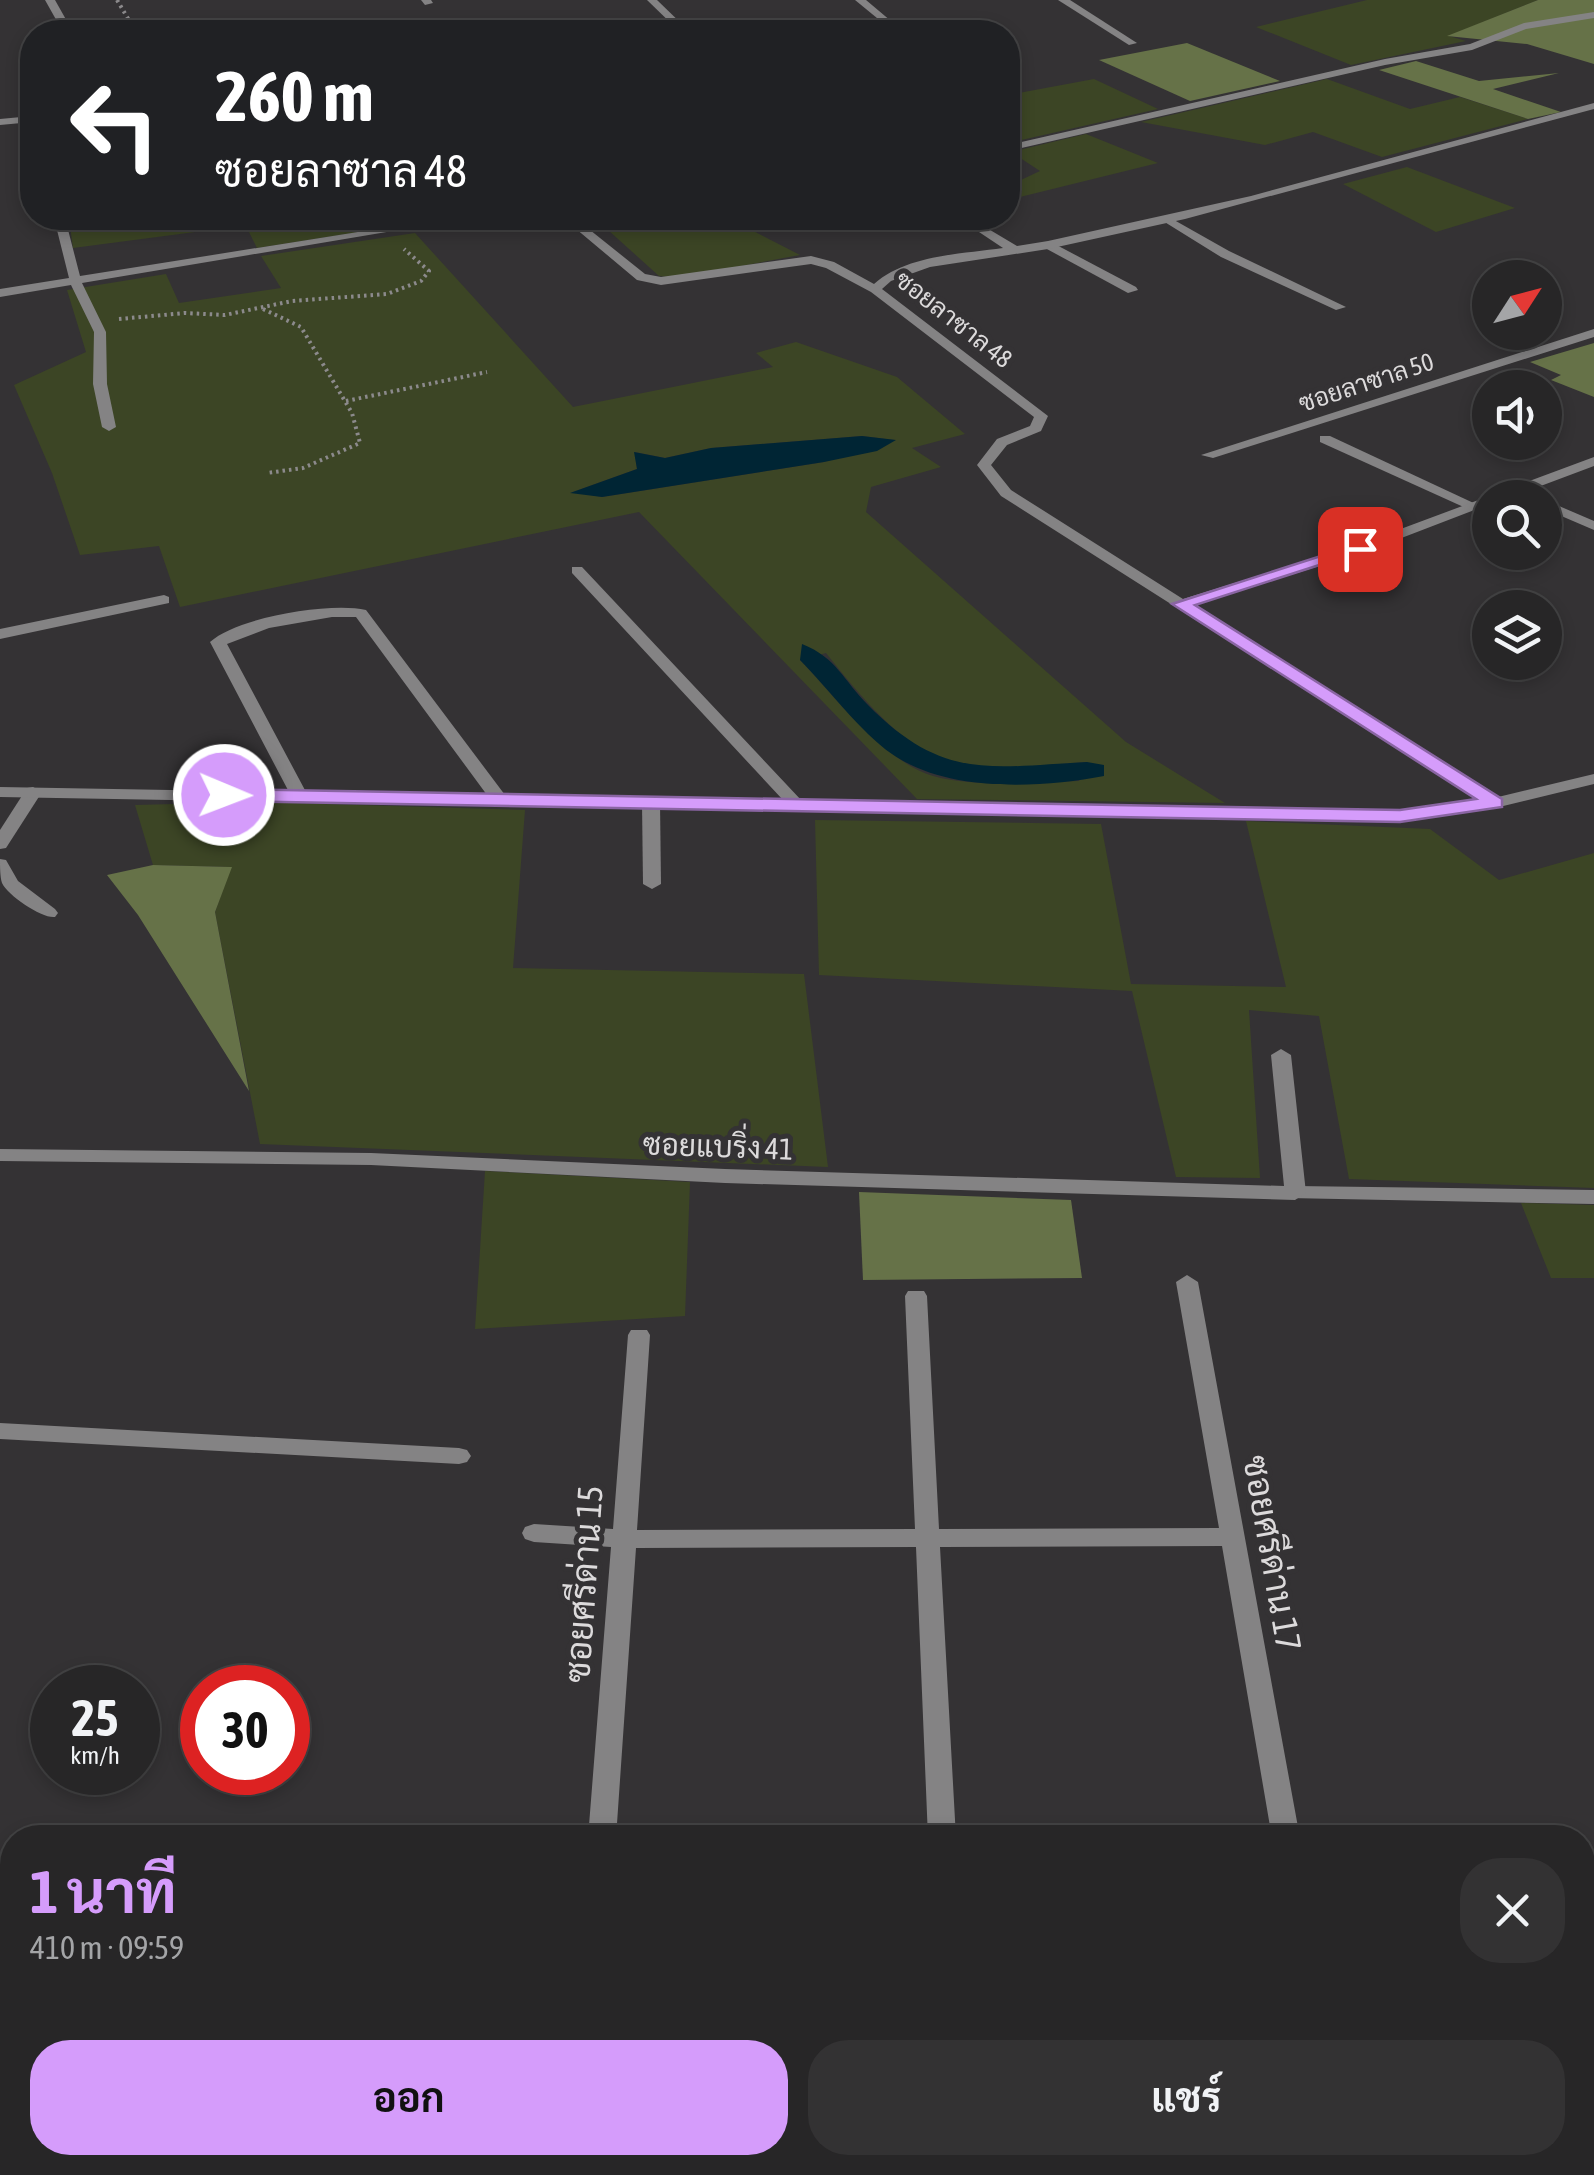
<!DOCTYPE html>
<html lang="th">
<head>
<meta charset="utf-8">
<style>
  body { margin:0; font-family:"Asap Condensed",Sarabun,sans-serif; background:#333233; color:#f1f3f6; height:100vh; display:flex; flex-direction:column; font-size:38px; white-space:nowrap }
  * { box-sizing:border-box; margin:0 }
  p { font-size:32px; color:#a4a5a7 }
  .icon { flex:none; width:55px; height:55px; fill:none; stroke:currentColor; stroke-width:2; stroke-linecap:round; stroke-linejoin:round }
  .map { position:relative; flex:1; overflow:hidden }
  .drawer { position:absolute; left:0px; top:1825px; width:1595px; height:350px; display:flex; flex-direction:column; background:#272627; border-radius:40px 40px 0 0; box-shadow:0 5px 15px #0003,0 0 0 2px #434344 }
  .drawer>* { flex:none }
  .hud { position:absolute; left:20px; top:20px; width:1000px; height:210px; border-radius:40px; box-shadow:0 5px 15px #0003,0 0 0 2px #434344; background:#202124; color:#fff; overflow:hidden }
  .needle { width:65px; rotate:54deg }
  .tools { position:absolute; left:1472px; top:260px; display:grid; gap:20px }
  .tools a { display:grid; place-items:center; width:90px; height:90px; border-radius:50%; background:#272627; box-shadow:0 5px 15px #0003,0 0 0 2px #434344; font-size:50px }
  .speed { position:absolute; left:30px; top:1665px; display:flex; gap:20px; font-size:50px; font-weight:700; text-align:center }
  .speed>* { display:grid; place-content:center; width:130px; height:130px; border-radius:50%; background:#272627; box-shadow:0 5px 15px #0003,0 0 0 2px #434344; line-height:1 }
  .speed small { font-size:25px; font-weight:400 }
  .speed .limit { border:15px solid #d22; background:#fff; color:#111 }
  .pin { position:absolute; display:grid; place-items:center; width:85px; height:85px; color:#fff; margin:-42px; border-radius:20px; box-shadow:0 5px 15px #0006 }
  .me { position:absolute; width:110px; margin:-55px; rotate:91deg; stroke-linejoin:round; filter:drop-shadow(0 0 8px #0008) }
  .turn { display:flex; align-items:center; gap:35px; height:210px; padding:0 30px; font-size:45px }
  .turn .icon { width:130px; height:130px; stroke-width:2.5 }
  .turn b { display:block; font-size:70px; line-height:85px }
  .round { display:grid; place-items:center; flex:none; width:105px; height:105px; border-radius:40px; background:#333233 }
  .summary { display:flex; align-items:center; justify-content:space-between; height:170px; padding:0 30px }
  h1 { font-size:60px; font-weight:700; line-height:75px; color:#d59cfb }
  .action { display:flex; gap:20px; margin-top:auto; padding:20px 30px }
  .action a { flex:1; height:115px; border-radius:40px; background:#d59cfb; color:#111; font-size:40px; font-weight:700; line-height:115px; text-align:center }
  .action a+a { background:#333233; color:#f1f3f6 }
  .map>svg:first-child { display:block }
</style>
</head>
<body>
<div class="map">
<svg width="1594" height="2175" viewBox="0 0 1594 2175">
  <rect width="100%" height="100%" fill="#343234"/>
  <g fill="#3c4525" fill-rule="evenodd">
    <path d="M1367,0H1538L1449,36L1466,41L1351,65L1256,27Z"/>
    <path d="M1094,79L1158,109L1008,143V95Z"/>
    <path d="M1327,79L1410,109L1460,97L1528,119L1382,157L1313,132L1265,145L1141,122Z"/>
    <path d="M1086,134L1158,163L1020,197L1008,191V186L1040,171L1011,152Z"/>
    <path d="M1407,167L1515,208L1436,232L1343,184Z"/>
    <path d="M69,218H214L218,229L73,248Z"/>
    <path d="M242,218H389L398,226L257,248Z"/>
    <path d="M683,218H728L800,255L677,278L659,276L608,230Z"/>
    <path d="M415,233L573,407L773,367L756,353L796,342L897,377L965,434L912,448L941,467L871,487L866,512L1126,742L1225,803L917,799L639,512L180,607L159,546L80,555L52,473L14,385L86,352L67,290L166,274L179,303L281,288L261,256ZM862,436L894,440L824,462L602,497L573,492L637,469L635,452L665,458L711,448ZM826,653C863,699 913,764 977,768C1013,770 1051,764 1087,762L1079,781C1035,782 975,788 933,776C883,761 835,696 800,660Z"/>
    <path d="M255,802L525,810L513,968L804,974L828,1167L260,1144L215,912L231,867L153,865L135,805Z"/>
    <path d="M815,820L1101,824L1131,984L1286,987L1246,821L1430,829L1499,880L1594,853V1188L1349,1179L1319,1016L1249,1010L1260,1178L1176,1177L1132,991L819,975Z"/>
    <path d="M485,1171L690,1182L685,1316L475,1329Z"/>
    <path d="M1521,1203L1594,1205V1278H1551Z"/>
  </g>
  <g fill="#667248">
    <path d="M1538,0H1594V64L1527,44L1447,36Z"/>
    <path d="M1187,43L1280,81L1190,101L1099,60Z"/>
    <path d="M1416,61L1479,81L1559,73L1493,89L1561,112L1528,119L1379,70Z"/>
    <path d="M1594,343V397L1551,380L1561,375L1530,362Z"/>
    <path d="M153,865L232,867L215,912L249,1091L138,915L107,875Z"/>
    <path d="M859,1192L1071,1200L1082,1278L863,1280Z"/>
  </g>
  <g fill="#002534">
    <path d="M862,436L896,440L877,451L824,462L602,497L570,493L637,469L634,452L665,458L711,448Z"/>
    <path d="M802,644C837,658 843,680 868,705C943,781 990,767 1087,762L1104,765V776C1040,788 948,793 892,754C860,732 828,688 800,660Z"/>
  </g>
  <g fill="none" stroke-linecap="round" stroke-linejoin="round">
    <g stroke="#8c8a8c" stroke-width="4" stroke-dasharray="2.5 4" stroke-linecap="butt">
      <path d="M117,0L136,32"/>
      <path d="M263,309L301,327L352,413L360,443L303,468L267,473"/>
      <path d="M119,319L185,313L225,315L292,301L387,294L421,281L429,271L404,249"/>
      <path d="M346,401L487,372"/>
    </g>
    <g fill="#848384" fill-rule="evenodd">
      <path d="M1167,216L1229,251L1346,307L1336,310L1221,257L1163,221L1161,219Z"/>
      <path d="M1049,241L1136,287L1138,290L1128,293L1045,248L1043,245Z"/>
      <path d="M1320,436H1330L1480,506L1468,509L1320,442Z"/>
      <path d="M1514,486L1536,495L1538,498H1518L1509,493V487Z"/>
      <path d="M1545,500L1594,521V530L1545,509Z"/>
      <path d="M33,787L42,792L6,848L0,849V830L27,788Z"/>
      <path d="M651,798L660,803L661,884L652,889L643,884L642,803Z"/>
      <path d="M0,859L6,860L18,881L55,909L58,913L55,917C43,919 8,896 2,883C0,877 0,866 0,859Z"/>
      <path d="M1295,1186L1594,1190V1204L1288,1198L1284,1193L1288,1188Z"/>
      <path d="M0,2150L12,2151V2162H131L134,2170L132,2175H0Z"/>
    </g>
    <g fill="#848384" fill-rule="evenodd">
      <path d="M45,0H55L73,32H63Z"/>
      <path d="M421,0H431L433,3L425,5Z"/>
      <path d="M647,0H657L690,32H680Z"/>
      <path d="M855,0H866L904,32H894Z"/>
      <path d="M1058,0H1070L1137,43L1129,45Z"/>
      <path d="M1594,12V18L1526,29L1472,50L1385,65L1008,151V145L1385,59L1470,44L1524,23Z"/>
      <path d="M586,27L589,28L593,32H583L581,30Z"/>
      <path d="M1594,103V109L1185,219L1048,249L930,267L891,281L882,289L1048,416L1041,431L1007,445L991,465L1011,490L1183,599L1355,546L1594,457V466L1509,498H1490V504L1365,552L1193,605L1498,797L1594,774V784L1495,808L1400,821L0,797V787L289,792L210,642C238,617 330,602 366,610L505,795L783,800L572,573V567H582L802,801L1400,811L1479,800L1001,496L977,465L997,439L1030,426L1034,417L871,292L826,268L811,264L661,285L637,280L563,218H575L645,274L661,277L811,256L834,262L874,284C906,255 962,254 1003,248L958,218H970L1017,246L1048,241L1251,196ZM332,617H356L487,795L306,792L227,644L269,628Z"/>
      <path d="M32,116V122L0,125V119Z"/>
      <path d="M54,218H65L80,276L446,218H470L82,283L106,332L107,384L116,427L109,431L102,427L93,384L94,332L71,285L0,297V289L69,278Z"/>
      <path d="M1594,329V337L1213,458L1201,455Z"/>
      <path d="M164,595L169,597V603L0,639V629Z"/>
      <path d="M1281,1049L1291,1055L1306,1193L1295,1200L725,1183L371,1165L0,1161V1149L371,1153L725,1169L1284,1186L1271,1055Z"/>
      <path d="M1187,1275L1198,1282L1300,1838H1272L1222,1546L940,1547L956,1838H928L916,1547L636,1548L616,1838H588L611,1547L534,1542L525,1539L522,1533L525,1527L534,1524L613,1529L628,1335L631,1330H647L650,1335L637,1530L915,1529L905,1296L908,1291H924L927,1296L939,1529L1219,1528L1176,1282Z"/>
      <path d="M0,1423L459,1448L467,1450L471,1456L467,1462L459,1464L0,1439Z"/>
      <path d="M563,2162H593L592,2175H562Z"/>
      <path d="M942,2162H972L973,2175H943Z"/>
      <path d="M1329,2162H1359L1361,2175H1331Z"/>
    </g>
  </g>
  <path fill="#d59cfb" stroke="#8a65a3" stroke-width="2.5" d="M1355,545L1369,549L1195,605L1502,799V807L1400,822L224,801L214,795L224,789L1400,810L1476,799L1172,604Z"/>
  <g text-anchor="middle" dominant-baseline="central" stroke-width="10" stroke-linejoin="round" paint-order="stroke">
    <g font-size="25" fill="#dcdadb" stroke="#343234">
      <text transform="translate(954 319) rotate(38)">ซอยลาซาล 48</text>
      <text transform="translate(1366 382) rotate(-18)">ซอยลาซาล 50</text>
    </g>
    <g font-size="30" fill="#dcdadb" stroke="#343234">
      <text transform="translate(718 1146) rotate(2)">ซอยแบริ่ง 41</text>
    </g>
    <g font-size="35" fill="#dcdadb" stroke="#343234">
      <text transform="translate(1273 1553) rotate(80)">ซอยศรีด่าน 17</text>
      <text transform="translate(583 1584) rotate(-86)">ซอยศรีด่าน 15</text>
    </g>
  </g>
</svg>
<div class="tools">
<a><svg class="needle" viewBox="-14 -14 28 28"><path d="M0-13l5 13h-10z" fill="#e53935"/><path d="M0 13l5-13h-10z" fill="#a4a5a7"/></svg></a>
<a><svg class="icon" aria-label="sound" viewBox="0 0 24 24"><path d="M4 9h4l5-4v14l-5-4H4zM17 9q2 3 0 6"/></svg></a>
<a><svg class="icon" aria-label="search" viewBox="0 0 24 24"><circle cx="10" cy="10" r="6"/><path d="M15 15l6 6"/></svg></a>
<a><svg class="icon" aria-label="layers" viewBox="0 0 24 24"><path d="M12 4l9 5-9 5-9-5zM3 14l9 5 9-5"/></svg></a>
</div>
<div class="speed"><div>25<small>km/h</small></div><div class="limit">30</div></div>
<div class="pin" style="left:1360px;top:549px;background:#d93025"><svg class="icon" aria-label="arrive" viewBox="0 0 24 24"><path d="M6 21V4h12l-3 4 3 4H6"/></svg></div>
<svg class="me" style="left:224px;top:795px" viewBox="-20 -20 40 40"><circle r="17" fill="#d59cfb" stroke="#fff" stroke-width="3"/><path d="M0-11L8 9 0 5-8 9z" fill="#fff"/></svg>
<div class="hud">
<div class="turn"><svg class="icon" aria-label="left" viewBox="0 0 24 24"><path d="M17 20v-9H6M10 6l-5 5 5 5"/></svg><div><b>260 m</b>ซอยลาซาล 48</div></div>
</div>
<section class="drawer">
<div class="summary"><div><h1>1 นาที</h1><p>410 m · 09:59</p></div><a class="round"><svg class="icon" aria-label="close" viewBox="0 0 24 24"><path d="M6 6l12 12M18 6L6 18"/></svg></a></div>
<div class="action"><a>ออก</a><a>แชร์</a></div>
</section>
</div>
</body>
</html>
